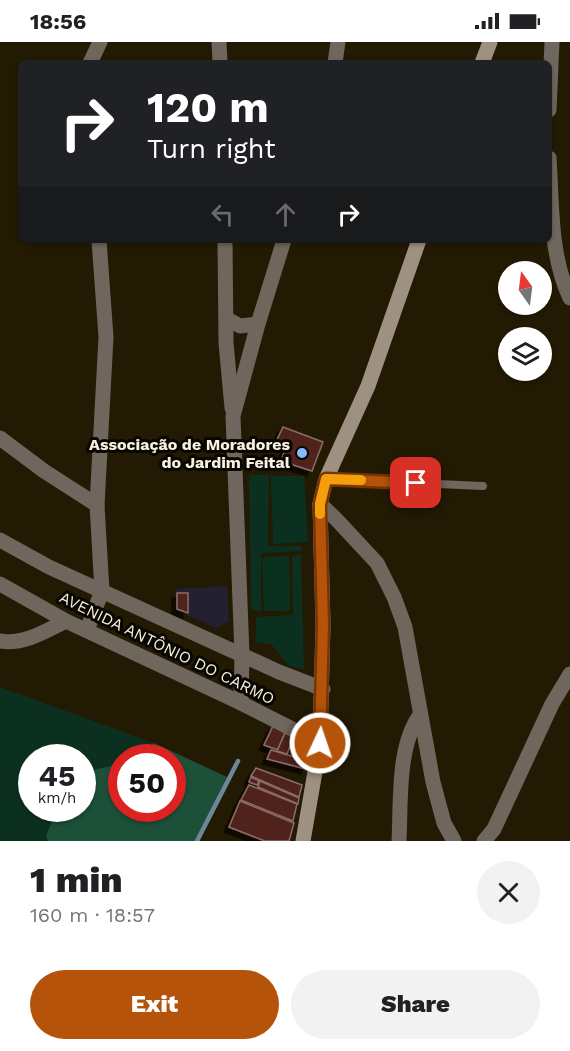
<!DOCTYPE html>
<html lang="en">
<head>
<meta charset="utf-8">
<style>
  body { margin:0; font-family:"Work Sans",sans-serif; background:#f2f2f2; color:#202124; height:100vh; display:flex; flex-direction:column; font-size:22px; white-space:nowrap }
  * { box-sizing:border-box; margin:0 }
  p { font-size:20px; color:#757577 }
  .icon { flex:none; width:33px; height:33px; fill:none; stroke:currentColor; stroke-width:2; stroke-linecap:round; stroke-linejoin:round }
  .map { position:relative; height:799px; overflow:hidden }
  .panel { display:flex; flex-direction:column; background:#fff; flex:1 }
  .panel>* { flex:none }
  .guide { position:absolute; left:18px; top:18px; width:534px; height:183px; border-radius:9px; box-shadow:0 2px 4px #0004; background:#202124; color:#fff; overflow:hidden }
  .needle { width:39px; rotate:346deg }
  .controls { position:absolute; left:498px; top:219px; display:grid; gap:12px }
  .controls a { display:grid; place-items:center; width:54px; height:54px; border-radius:50%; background:#fff; box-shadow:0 2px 4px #0004; font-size:30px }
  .speed { position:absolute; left:18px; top:702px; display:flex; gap:12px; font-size:30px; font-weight:700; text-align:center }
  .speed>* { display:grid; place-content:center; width:78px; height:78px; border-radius:50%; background:#fff; box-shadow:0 2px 4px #0004; line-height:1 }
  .speed small { font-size:15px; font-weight:400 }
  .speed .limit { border:9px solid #d22; background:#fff; color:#111 }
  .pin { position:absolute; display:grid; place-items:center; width:51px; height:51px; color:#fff; margin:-26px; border-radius:12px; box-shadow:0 3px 9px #0006 }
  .me { position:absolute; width:66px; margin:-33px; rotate:3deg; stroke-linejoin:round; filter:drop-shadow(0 0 4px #0008) }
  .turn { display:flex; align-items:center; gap:21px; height:126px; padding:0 30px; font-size:27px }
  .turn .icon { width:78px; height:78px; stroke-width:2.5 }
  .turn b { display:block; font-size:42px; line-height:51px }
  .lanes { display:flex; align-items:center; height:57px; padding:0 30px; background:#0003; justify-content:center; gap:30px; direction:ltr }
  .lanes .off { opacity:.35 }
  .round { display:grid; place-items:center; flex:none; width:63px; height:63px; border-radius:32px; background:#f2f2f2 }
  .overview { display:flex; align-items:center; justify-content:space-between; height:102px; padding:0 30px }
  h1 { font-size:36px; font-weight:800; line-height:45px }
  .action { display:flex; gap:12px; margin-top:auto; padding:12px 30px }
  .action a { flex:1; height:69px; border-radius:36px; background:#b45309; color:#fff; font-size:24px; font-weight:800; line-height:69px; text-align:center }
  .action a+a { background:#f2f2f2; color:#202124 }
  .status { display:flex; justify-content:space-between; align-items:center; height:42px; padding:0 30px; background:#fff; direction:ltr }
  .status svg { height:16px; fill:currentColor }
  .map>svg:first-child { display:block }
</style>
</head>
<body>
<div class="status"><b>18:56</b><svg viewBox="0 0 49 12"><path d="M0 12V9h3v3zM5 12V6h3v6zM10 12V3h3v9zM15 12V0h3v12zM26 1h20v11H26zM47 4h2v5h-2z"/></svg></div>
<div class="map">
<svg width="570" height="799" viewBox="0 0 570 799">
  <defs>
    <filter id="shadow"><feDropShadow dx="-5" dy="5" stdDeviation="0" flood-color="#0009"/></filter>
  </defs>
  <rect width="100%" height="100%" fill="#231a03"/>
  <path fill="#232030" d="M227,544L229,579L216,586L176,568V547Z"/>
  <g fill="#0c3020">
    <path d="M249,433H269L268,504H302L301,509L261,511V569L251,568Z"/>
    <path d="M271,434H304L308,500L273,502Z"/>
    <path d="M301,512L304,627L289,624L271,602L256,600V575L293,573L292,515Z"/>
    <path d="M289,514L290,569H264L262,515Z"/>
    <path d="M0,645L154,701L135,715L122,716L121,722L83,730L82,716H32V766L57,767L46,794L48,799H0Z"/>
  </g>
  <path fill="#1c5039" d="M154,701L227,735L197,799H48L46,794L57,767L82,766L83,730L121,722L122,766H172V716L135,715Z"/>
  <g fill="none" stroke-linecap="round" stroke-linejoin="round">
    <path stroke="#6d8799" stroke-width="4.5" d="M197,799L238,719"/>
  </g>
  <g fill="#4f221c" stroke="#8b6c67" stroke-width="1.5" filter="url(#shadow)">
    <path d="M283,385L323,400L312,429L281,419L287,403L276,400Z"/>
    <path d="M177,551H188V571L177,567Z"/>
    <path d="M273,684L285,690L278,708L264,703Z"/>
    <path d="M285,691L294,694L287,712L277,709Z"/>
    <path d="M300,705L308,707V718L296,715Z"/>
    <path d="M271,708L308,719L306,727L267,717Z"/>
    <path d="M256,726L302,743L299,755L251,734Z"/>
    <path d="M251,735L259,739L257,743L249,740Z"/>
    <path d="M260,739L299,756L298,762L258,745Z"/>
    <path d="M249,743L297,762L293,779L241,758Z"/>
    <path d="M240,759L294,781L289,799H265L229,785Z"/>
  </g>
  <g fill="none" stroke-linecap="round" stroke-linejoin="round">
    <path stroke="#6f665d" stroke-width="8" d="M326,437L483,444"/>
    <g stroke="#6f665d" stroke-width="15">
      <path d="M219,0L220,21"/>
      <path d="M90,21L100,0"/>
      <path d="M335,21L338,0"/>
      <path d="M549,68L552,0"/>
      <path d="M549,116C552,162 550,214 570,256"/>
      <path d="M225,198L226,301L232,366"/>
      <path d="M227,277L240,284L258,282"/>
      <path d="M0,396L44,429L97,463"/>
      <path d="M320,462L336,477L377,521L394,555L405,585L433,740L444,781L454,799"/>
      <path d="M0,498L49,525L279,630L323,647"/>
      <path d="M0,542L66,579L241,661L320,701"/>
      <path d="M87,588L102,549L97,463L106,295L99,198"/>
      <path d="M0,599C24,603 46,589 66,579"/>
      <path d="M241,661L242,613L233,374L258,282L284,198"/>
      <path d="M399,799C401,761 397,704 420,673"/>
      <path d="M484,799L494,787L552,662L570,632"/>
    </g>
    <g stroke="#9f9182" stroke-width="15">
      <path d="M482,21L490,0"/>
      <path d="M303,799L320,701L323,583L320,462L326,437L368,344L419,198"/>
    </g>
  </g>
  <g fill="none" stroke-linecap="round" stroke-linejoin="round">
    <g stroke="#753606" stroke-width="15">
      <path id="route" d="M320,701L323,583L320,462L326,437L416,441"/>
    </g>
    <use href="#route" stroke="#b45309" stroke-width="10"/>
    <path stroke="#f59e0b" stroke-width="10" d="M320,472V462L326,437L361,438"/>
  </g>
  <circle fill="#84bcfb" stroke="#090601" stroke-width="2" cx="302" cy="411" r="6"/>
  <g text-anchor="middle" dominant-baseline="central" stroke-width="6" stroke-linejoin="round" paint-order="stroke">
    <g font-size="16" font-weight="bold" fill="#f7f1e2" stroke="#090601" text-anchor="end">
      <text x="290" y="402">Associação de Moradores<tspan x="290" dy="18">do Jardim Feital</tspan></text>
    </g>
    <g font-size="16" fill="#f7f1e2" stroke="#090601">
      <text transform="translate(167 606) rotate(26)">AVENIDA ANTÔNIO DO CARMO</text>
    </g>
  </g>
</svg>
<div class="controls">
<a><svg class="needle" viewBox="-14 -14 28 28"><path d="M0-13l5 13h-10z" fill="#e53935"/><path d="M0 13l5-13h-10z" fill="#757577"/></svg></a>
<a><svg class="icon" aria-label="layers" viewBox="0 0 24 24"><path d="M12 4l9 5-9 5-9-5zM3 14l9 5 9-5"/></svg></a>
</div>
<div class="speed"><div>45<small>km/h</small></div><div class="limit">50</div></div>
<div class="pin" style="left:416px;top:441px;background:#d93025"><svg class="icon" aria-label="arrive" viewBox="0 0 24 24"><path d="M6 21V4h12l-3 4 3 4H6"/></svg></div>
<svg class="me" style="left:320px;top:701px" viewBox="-20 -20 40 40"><circle r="17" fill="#b45309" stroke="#fff" stroke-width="3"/><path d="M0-11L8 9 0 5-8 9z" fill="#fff"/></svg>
<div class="guide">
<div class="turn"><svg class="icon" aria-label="right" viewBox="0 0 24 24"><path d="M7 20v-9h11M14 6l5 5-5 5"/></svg><div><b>120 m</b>Turn right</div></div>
<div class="lanes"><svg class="icon off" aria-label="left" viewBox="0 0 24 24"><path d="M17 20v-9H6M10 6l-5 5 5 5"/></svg><svg class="icon off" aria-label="ahead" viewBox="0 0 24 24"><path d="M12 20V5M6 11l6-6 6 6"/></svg><svg class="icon" aria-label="right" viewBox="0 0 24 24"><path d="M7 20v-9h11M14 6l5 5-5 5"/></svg></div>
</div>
</div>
<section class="panel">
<div class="overview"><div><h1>1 min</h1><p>160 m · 18:57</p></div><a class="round"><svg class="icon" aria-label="close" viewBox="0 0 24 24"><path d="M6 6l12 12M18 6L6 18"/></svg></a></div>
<div class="action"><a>Exit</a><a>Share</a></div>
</section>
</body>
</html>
